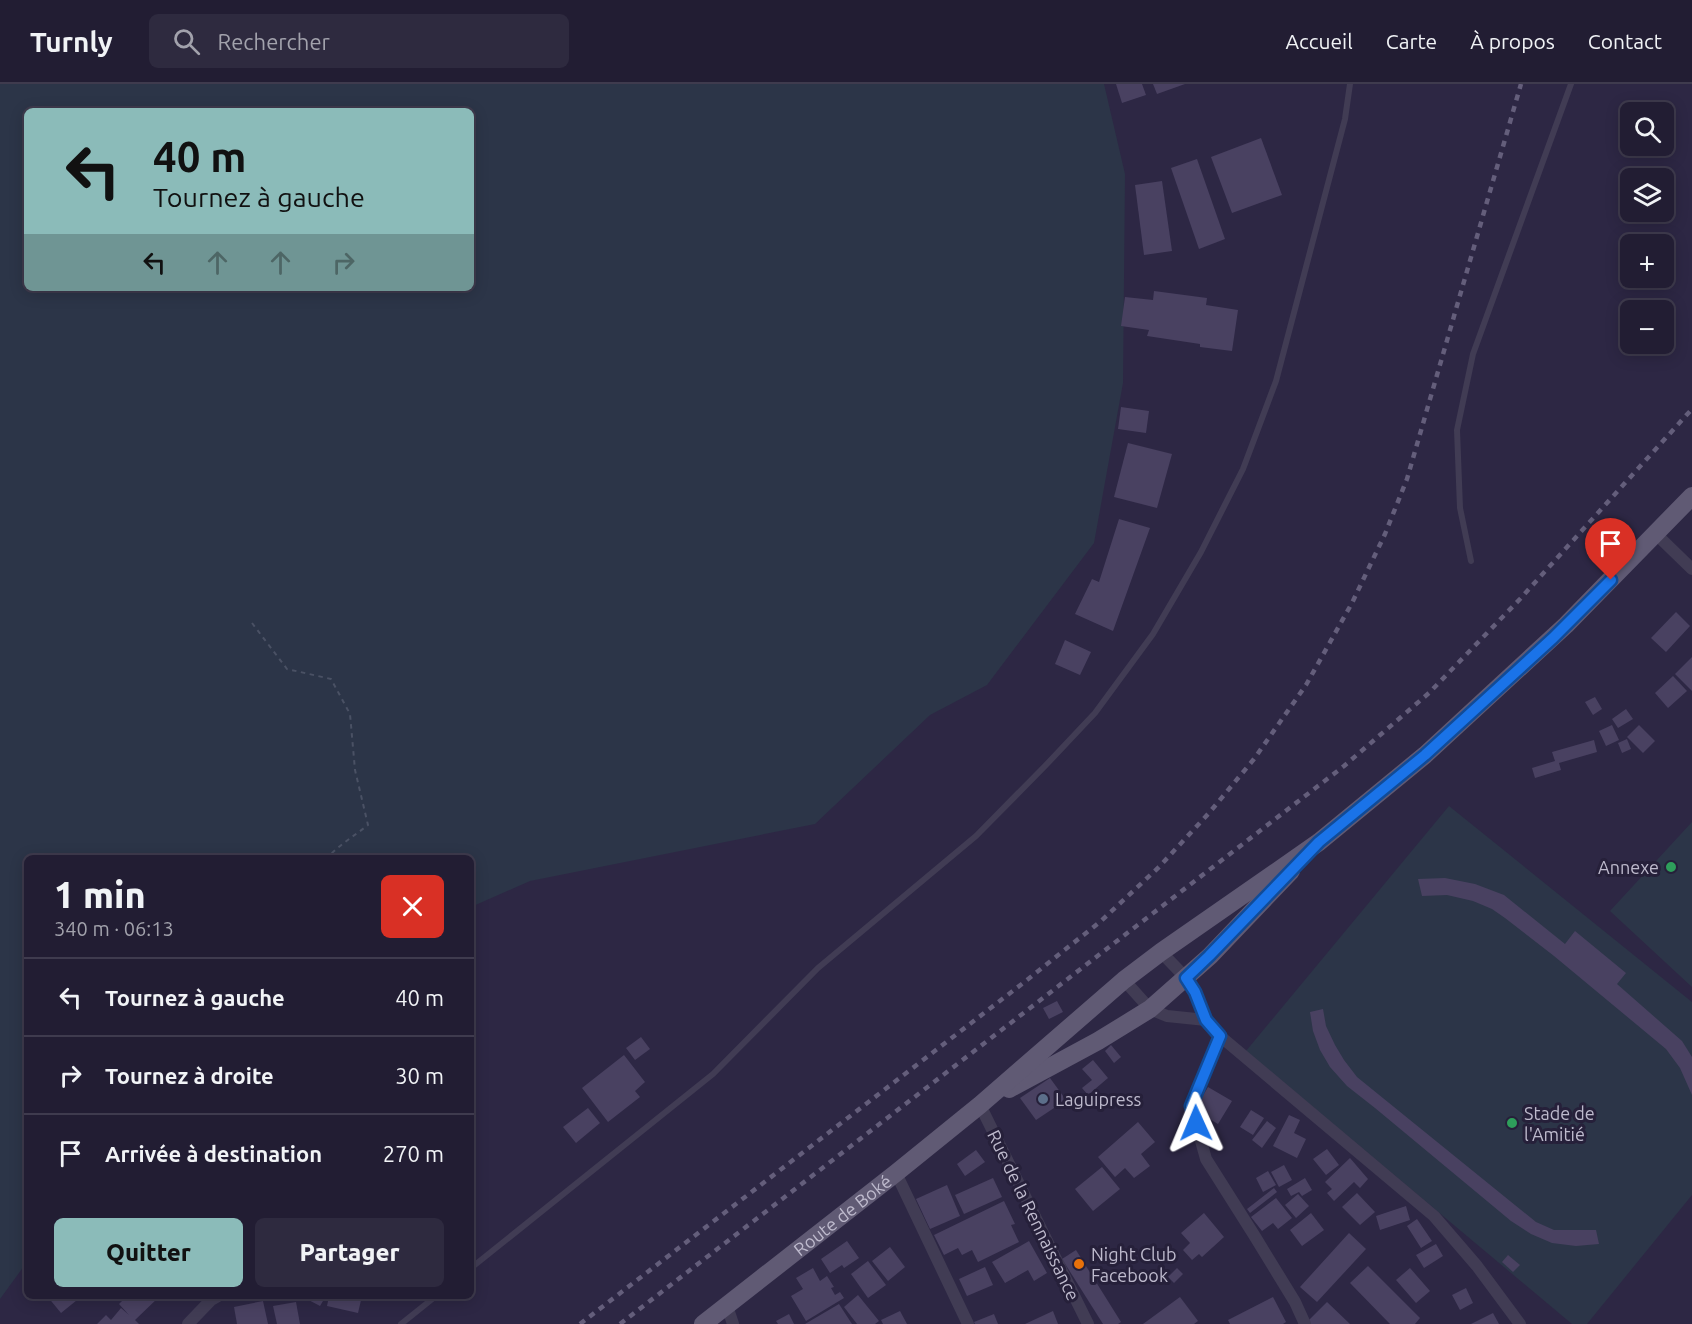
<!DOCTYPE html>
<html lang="fr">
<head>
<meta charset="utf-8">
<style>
  body { margin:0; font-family:Ubuntu,sans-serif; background:#2e2a3f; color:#f1f3f6; height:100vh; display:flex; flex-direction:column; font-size:22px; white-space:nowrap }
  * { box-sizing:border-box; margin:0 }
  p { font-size:20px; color:#a2a2ac }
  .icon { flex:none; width:33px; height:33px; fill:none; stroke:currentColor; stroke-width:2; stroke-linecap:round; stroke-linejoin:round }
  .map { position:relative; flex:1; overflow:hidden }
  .sheet { position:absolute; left:24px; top:771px; width:450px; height:444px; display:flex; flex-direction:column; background:#221d33; border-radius:9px; box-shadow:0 3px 15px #0003,0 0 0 2px #3f3b4e }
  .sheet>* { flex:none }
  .hud { position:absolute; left:24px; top:24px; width:450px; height:183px; border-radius:9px; box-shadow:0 3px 15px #0003,0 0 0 2px #3f3b4e; background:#8bbbb9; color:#111; overflow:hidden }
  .tools { position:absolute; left:1620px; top:18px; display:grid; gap:12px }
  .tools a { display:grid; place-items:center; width:54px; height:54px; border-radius:9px; background:#221d33; box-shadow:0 3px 15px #0003,0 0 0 2px #3f3b4e; font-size:30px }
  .pin { position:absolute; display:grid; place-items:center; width:51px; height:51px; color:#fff; margin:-62px -26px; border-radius:50% 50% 50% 0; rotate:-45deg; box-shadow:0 0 6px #0007 }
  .pin .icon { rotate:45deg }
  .me { position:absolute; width:66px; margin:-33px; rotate:359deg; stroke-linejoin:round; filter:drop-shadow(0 0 4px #0008) }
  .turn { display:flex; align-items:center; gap:21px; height:126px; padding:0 30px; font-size:27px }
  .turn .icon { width:78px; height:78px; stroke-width:2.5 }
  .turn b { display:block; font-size:42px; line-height:51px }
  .lanes { display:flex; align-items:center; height:57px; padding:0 30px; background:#0003; justify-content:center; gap:30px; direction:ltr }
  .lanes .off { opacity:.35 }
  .round { display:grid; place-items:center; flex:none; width:63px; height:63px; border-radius:9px; background:#2e2a3f }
  .overview { display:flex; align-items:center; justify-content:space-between; height:102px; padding:0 30px }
  h1 { font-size:36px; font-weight:800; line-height:45px }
  .button { display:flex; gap:12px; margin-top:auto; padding:12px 30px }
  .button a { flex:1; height:69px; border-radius:9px; background:#8bbbb9; color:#111; font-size:24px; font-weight:800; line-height:69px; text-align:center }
  .button a+a { background:#2e2a3f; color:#f1f3f6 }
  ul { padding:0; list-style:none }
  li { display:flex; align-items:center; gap:18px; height:78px; padding:0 30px; border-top:2px solid #3f3b4e }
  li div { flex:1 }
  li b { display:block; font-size:22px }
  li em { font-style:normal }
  header { display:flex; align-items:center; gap:36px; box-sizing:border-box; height:84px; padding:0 30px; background:#221d33; border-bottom:2px solid #3f3b4e }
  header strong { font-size:28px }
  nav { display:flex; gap:33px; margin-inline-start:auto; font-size:21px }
  .search { width:420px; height:54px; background:#2e2a3f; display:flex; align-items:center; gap:15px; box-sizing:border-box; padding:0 21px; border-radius:9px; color:#a2a2ac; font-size:22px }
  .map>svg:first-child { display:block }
</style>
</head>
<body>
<header>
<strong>Turnly</strong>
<div class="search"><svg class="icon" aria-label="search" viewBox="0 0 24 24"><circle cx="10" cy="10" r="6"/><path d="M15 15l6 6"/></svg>Rechercher</div>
<nav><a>Accueil</a><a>Carte</a><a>À propos</a><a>Contact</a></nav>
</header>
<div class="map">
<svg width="1692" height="1240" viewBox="0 0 1692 1240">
  <rect width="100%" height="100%" fill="#2d2744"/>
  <g fill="#2c3548" fill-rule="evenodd">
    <path d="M0,0H1104L1125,90L1123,299L1094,459L987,601L930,631L815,740L530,797L471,823V774H27V1178L0,1215ZM27,27H471V204H27Z"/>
    <path d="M1449,722L1692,918V1111L1587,1240H1572L1246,967Z"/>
    <path d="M1692,738V903L1610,827Z"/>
  </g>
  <g fill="#494161">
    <path d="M1116,0H1142L1146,11L1122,19Z"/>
    <path d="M1153,0H1185L1157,10Z"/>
    <path d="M1261,54L1282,111L1232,129L1211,73Z"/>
    <path d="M1197,75L1225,155L1199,165L1171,84Z"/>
    <path d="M1162,97L1172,167L1144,171L1135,101Z"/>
    <path d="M1154,207L1207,214L1206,221L1238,226L1232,267L1200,263V260L1147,252L1149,246L1121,242L1125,213L1153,216Z"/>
    <path d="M1121,323L1149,327L1146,349L1118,345Z"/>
    <path d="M1128,359L1172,370L1157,424L1114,413Z"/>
    <path d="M1119,435L1150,444L1113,547L1075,530L1092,495L1099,498Z"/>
    <path d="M1676,528L1690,542L1666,568L1651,554Z"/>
    <path d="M1065,556L1091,568L1080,591L1055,580Z"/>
    <path d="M1692,573V607L1675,590Z"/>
    <path d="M1673,592L1687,607L1668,624L1655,609Z"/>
    <path d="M1595,613L1602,625L1593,631L1585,618Z"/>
    <path d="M1626,625L1633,635L1618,644L1612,635Z"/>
    <path d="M1612,641L1619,656L1606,662L1599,647Z"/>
    <path d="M1639,641L1655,657L1643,669L1627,653Z"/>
    <path d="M1627,655L1631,665L1622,669L1618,659Z"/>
    <path d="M1594,656L1597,668L1559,679L1561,686L1535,694L1532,684L1555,677L1552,668Z"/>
    <path d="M1445,794L1475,800L1504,811L1565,860L1575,847L1626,889L1617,900L1682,957L1692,973V1011L1680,984L1666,965L1554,872L1505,834L1492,825L1473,817L1447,811L1422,812L1418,795Z"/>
    <path d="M1057,917L1063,928L1049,935L1043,924Z"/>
    <path d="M1323,925L1326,942L1335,961L1344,976L1357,993L1536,1138L1554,1146H1596L1599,1160L1576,1162L1552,1159L1531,1150L1511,1137L1375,1024L1347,1002L1330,983L1320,966L1313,947L1310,928Z"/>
    <path d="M641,953L650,965L635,976L626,964Z"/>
    <path d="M1111,961L1121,973L1114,979L1105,967Z"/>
    <path d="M624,971L645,998L635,1007L640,1013L608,1038L582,1004Z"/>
    <path d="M1093,976L1108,994L1088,1011L1082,1004L1092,996L1082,985Z"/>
    <path d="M1050,994L1066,1016L1036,1036L1020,1014Z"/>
    <path d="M1208,1003L1232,1017L1218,1040L1196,1027L1200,1021L1198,1020Z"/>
    <path d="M588,1024L600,1039L576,1059L563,1043Z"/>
    <path d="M1251,1026L1264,1034L1253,1051L1240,1043Z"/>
    <path d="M1289,1031L1300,1036L1294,1049L1306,1055L1297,1074L1273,1062Z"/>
    <path d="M1267,1037L1276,1044L1262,1064L1252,1056Z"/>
    <path d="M1138,1038L1155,1058L1141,1070L1150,1082L1134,1094L1125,1084L1115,1093L1098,1073Z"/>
    <path d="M1327,1065L1339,1081L1326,1091L1313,1075Z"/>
    <path d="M976,1066L985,1078L965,1092L957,1080Z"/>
    <path d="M1350,1074L1368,1095L1360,1104L1354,1098L1334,1117L1327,1109L1332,1105L1325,1098Z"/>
    <path d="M1284,1081L1292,1096L1279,1103L1271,1088Z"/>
    <path d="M1102,1083L1120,1105L1093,1127L1075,1105Z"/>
    <path d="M1268,1087L1276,1101L1263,1108L1256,1094Z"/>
    <path d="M993,1094L1002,1113L964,1130L955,1111Z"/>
    <path d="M1305,1094L1312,1106L1302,1112L1299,1108L1291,1112L1287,1105Z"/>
    <path d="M947,1101L960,1132L930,1145L916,1115Z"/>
    <path d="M1274,1104L1277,1108L1250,1129L1247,1125Z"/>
    <path d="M1357,1109L1375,1128L1360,1141L1342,1123Z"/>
    <path d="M1298,1110L1309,1122L1296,1134L1285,1121Z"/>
    <path d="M1276,1114L1292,1134L1278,1145L1273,1139L1262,1147L1251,1133Z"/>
    <path d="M1004,1117L1015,1140L1011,1141L1019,1158L978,1178L972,1166L962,1171L958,1164L944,1171L934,1151Z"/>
    <path d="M1406,1122L1410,1136L1380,1146L1376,1132Z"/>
    <path d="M1204,1129L1224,1153L1202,1173L1199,1170L1192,1176L1183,1166L1190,1159L1181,1149Z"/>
    <path d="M1311,1129L1324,1146L1302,1162L1290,1146Z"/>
    <path d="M1417,1135L1432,1157L1421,1164L1407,1142Z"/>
    <path d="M1349,1149L1366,1165L1317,1218L1300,1203Z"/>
    <path d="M847,1157L859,1174L844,1184L842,1181L830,1189L821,1175Z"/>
    <path d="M1029,1157L1047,1189L1034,1197L1028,1186L1005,1199L992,1178Z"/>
    <path d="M1436,1160L1443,1172L1424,1184L1416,1171Z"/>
    <path d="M890,1163L905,1183L888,1197L872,1177Z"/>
    <path d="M1076,1166L1121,1238L1118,1240H1103L1062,1175Z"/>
    <path d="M1508,1171L1520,1181L1513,1188L1502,1178Z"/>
    <path d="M868,1177L886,1201L868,1214L851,1190Z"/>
    <path d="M1368,1182L1420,1234L1415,1240H1390L1350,1199Z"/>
    <path d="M985,1183L993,1201L967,1212L959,1195Z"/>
    <path d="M813,1184L820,1197L827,1192L834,1203L831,1204L835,1211L840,1208L844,1214L806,1237L791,1212L803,1205L796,1194Z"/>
    <path d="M1177,1184L1183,1190L1174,1199L1168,1193Z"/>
    <path d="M1410,1184L1430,1207L1416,1219L1396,1196Z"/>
    <path d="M1466,1204L1473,1219L1460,1226L1452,1211Z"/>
    <path d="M858,1211L879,1237L875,1240H857L844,1223Z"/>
    <path d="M47,1212H82L61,1229Z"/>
    <path d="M127,1212H160L135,1236L139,1240H97L106,1231L111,1236L121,1224L129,1231L119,1220Z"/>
    <path d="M301,1212H326L320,1222Z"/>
    <path d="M329,1212H362L358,1229L327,1222Z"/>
    <path d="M1180,1213L1198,1237L1194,1240H1143Z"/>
    <path d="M1273,1213L1286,1238L1283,1240H1230L1228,1236Z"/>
    <path d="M263,1217L268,1240H237L234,1223Z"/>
    <path d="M296,1218L300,1240H277L273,1222Z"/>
    <path d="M1327,1218L1350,1240H1311L1308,1237Z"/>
    <path d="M839,1220L852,1240H805Z"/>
    <path d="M900,1227L907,1240H883L881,1236Z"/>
    <path d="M1053,1227L1058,1240H1025Z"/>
    <path d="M1493,1229L1499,1240H1471Z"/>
    <path d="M789,1230L794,1240H778L776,1237Z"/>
    <path d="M994,1230L998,1240H975L974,1238Z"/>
  </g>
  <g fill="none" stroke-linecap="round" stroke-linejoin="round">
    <path stroke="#4a5164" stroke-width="2" stroke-dasharray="4.5 4.5" stroke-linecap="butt" d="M252,539L287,585L331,595L350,630L355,686L368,741C354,752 339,761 327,774"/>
    <g stroke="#413c54" stroke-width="6">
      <path d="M1471,477L1460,424L1457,346L1473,270L1571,0"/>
      <path d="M471,1184L713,990L818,884L976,752L1045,682L1095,629L1153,550L1201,468L1243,385L1276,297L1345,35L1350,0"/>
      <path d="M401,1240L436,1212"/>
    </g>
    <g stroke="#413c54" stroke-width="12">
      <path d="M1656,450L1692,485"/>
      <path d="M1161,868L1186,894L1195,908L1206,936L1220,952L1434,1132L1477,1182L1520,1240"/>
      <path d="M1124,896L1150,925L1167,932L1206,936"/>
      <path d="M1220,952L1191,1021L1206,1075L1254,1151L1295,1218L1305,1240"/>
      <path d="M980,1021L1088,1240"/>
      <path d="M896,1089L968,1240"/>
      <path d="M727,1222L733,1240"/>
      <path d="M188,1240L211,1216L218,1212"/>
    </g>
    <g stroke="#605a74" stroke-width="18">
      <path d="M1009,1005L1098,957L1150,925L1210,872L1291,787"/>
      <path id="s1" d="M703,1240L896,1089L980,1021L1124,896L1161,868L1319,758L1425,671L1566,541L1692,412"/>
    </g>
    <g stroke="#645e7b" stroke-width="4.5" stroke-dasharray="6 6" stroke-linecap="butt">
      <path d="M580,1240L1027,896L1101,837L1159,783L1209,729L1254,675L1306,601L1352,519L1385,450L1407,395L1521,0"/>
      <path d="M620,1240L1344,682L1429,609L1520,515L1692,325"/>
    </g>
  </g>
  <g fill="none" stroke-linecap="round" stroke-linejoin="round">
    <g stroke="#114b97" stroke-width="15">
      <path id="route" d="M1196,1039L1191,1022L1220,952L1206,936L1195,908L1186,894L1209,872L1319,758L1425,671L1553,554L1611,496"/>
    </g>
    <use href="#route" stroke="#1a73e8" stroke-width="10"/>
  </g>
  <g fill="#2e9e5b" stroke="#26203a" stroke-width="2">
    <circle cx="1671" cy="783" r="6"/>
    <circle cx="1512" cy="1039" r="6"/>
  </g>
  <circle fill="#5c6f8a" stroke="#26203a" stroke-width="2" cx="1043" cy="1015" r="6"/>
  <circle fill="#e8710a" stroke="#26203a" stroke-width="2" cx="1079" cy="1180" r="6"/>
  <g text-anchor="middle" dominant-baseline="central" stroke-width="6" stroke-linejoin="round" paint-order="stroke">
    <g font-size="18" fill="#bebacd" stroke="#26203a" text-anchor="start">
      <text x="1659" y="783" text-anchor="end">Annexe</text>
      <text x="1055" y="1015">Laguipress</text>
      <text x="1524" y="1029">Stade de<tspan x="1524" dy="21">l'Amitié</tspan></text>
      <text x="1091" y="1170">Night Club<tspan x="1091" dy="21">Facebook</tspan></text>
    </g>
    <g font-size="18" fill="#bebacd" stroke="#26203a">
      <text stroke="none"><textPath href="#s1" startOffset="177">Route de Boké</textPath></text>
      <text transform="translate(1034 1131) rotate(64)">Rue de la Rennaissance</text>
    </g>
  </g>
</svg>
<div class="tools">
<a><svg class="icon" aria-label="search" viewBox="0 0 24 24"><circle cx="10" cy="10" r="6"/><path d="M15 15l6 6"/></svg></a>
<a><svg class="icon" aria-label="layers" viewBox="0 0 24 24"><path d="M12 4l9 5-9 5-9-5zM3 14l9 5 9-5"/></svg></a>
<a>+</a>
<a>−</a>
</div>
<div class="pin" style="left:1611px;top:496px;background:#d93025"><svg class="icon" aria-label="arrive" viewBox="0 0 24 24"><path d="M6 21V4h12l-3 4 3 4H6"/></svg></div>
<svg class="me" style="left:1196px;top:1039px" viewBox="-20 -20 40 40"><path d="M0-17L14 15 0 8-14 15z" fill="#1a73e8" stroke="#fff" stroke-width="4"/></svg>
<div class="hud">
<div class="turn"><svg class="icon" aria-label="left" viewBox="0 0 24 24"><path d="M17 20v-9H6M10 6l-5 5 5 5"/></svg><div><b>40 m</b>Tournez à gauche</div></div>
<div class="lanes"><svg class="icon" aria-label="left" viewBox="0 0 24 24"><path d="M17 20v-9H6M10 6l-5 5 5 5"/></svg><svg class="icon off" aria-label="ahead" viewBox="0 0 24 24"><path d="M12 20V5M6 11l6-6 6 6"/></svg><svg class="icon off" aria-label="ahead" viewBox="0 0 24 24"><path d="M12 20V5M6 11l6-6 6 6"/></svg><svg class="icon off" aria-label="right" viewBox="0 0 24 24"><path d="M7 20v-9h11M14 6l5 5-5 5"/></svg></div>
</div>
<section class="sheet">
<div class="overview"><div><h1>1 min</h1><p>340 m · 06:13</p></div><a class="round" style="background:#d93025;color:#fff"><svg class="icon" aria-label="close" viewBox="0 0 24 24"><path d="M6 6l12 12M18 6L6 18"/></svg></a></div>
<ul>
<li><svg class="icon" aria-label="left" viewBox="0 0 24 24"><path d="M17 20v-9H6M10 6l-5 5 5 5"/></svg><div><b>Tournez à gauche</b></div><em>40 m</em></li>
<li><svg class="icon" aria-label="right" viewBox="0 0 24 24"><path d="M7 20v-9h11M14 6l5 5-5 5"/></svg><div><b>Tournez à droite</b></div><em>30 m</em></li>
<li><svg class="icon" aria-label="arrive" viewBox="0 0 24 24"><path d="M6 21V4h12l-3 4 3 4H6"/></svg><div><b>Arrivée à destination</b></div><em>270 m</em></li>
</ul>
<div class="button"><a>Quitter</a><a>Partager</a></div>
</section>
</div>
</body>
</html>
